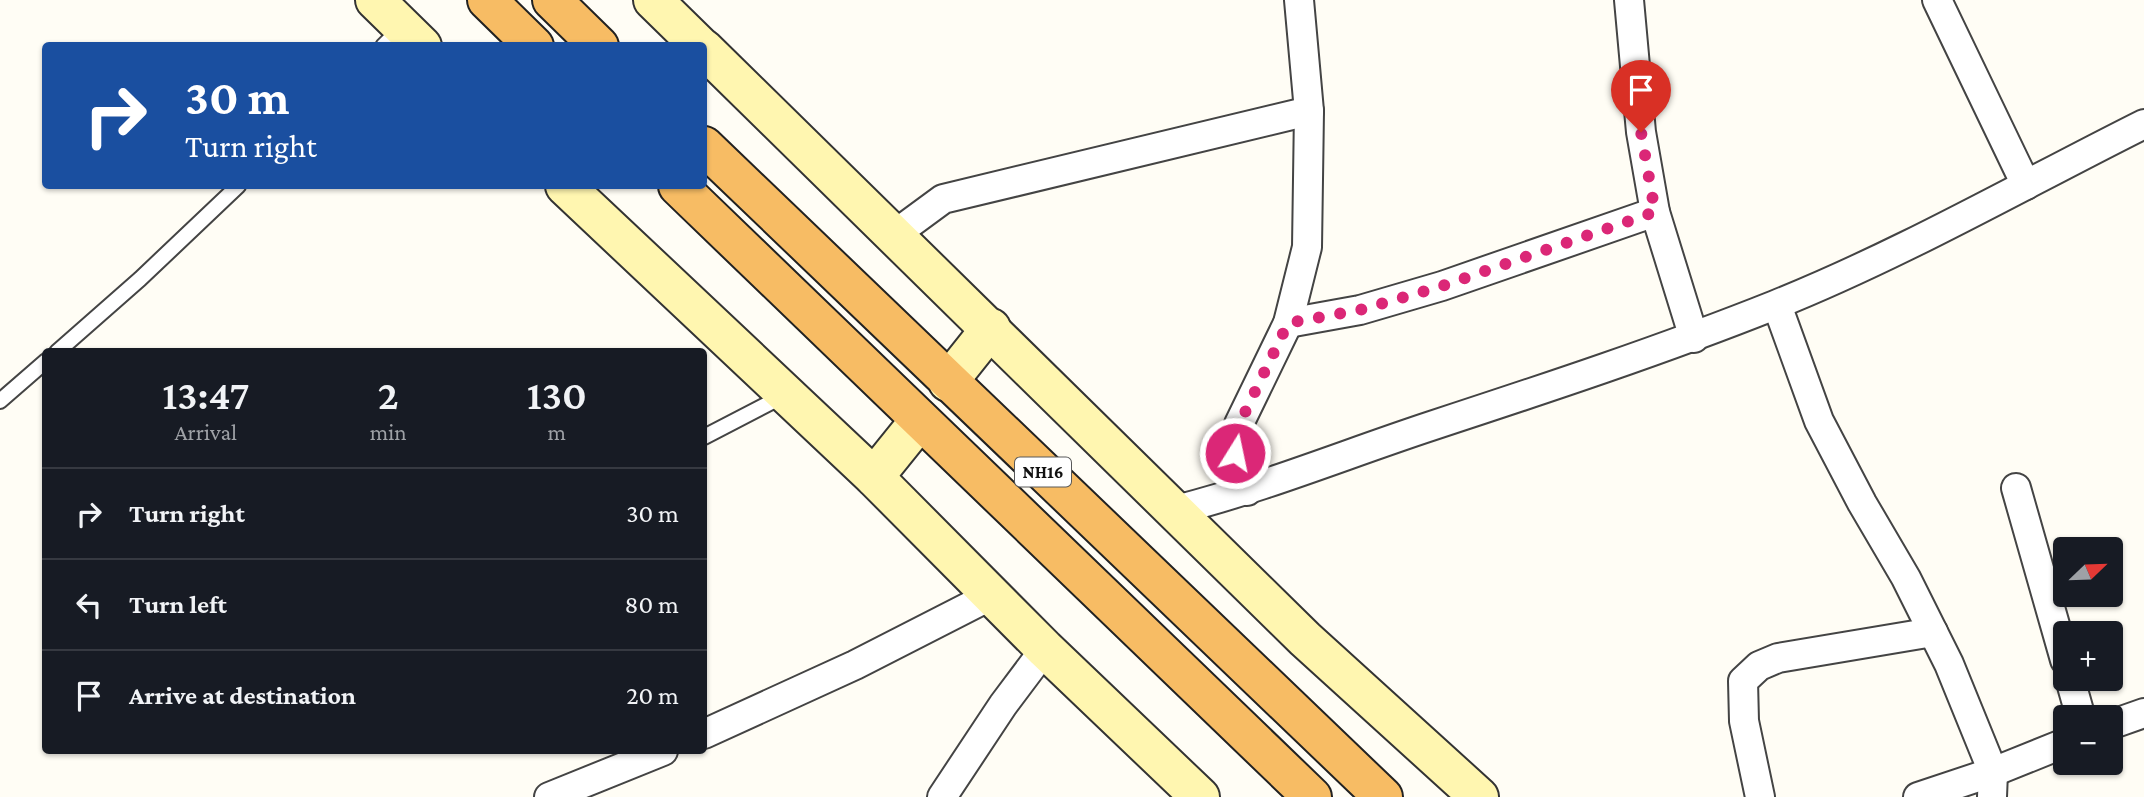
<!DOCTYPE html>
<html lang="en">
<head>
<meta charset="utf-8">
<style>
  body { margin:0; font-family:"Crimson Pro",serif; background:#242831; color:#f1f3f6; height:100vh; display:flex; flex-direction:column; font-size:26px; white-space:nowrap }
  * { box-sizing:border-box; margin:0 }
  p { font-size:23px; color:#9ea1a6 }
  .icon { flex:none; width:38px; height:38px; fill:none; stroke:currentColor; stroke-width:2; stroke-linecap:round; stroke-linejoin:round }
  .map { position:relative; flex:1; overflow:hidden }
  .panel { position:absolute; left:42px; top:348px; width:665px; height:406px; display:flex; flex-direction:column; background:#171b24; border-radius:7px; box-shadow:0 2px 5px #0004 }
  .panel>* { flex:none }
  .banner { position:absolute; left:42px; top:42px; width:665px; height:147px; border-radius:7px; box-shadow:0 2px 5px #0004; background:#1a4fa0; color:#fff; overflow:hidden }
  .needle { width:46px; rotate:67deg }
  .buttons { position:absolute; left:2053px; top:537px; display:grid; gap:14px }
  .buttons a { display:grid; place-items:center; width:70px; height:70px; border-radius:7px; background:#171b24; box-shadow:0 2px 5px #0004; font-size:35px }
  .pin { position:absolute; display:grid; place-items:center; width:60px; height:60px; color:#fff; margin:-72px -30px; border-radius:50% 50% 50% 0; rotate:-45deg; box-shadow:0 0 7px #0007 }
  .pin .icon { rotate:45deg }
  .me { position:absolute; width:77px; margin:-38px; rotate:10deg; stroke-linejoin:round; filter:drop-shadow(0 0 5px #0008) }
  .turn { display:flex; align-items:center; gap:24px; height:147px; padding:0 28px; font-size:32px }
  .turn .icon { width:91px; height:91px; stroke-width:2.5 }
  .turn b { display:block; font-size:49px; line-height:60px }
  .eta { display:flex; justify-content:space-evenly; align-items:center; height:119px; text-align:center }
  .eta b { font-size:42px; font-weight:600; line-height:49px }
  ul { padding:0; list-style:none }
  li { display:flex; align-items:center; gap:21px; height:91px; padding:0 28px; border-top:2px solid #363941 }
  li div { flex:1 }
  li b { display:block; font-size:26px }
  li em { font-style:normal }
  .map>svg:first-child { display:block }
</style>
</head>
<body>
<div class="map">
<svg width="2144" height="797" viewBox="0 0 2144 797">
  <rect width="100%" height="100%" fill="#fffdf5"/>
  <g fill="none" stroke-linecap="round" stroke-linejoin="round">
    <g stroke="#444" stroke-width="18">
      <g id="service">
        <path d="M383,46L402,27"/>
        <path d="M57,352L140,279L238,186"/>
        <path d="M0,401L46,361"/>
        <path d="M704,437L783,396"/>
      </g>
    </g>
    <g stroke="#444" stroke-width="32">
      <g id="minor">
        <path d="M1629,0L1641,132L1655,212L1694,338"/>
        <path d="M1937,0L2026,185"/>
        <path d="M894,235L943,199L1309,111"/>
        <path d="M1777,305L1819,421L1862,503L1906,578L1949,664L1993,772L1992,797"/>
        <path d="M1288,323L1360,310L1442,286L1655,212"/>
        <path d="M2016,488L2065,660"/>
        <path d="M1247,491L1235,453L1239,424L1288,323L1307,247L1309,111L1299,0"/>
        <path d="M1176,510C1263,488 1346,454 1431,426C1547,388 1662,350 1775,305C1902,254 2022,185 2144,124"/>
        <path d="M2070,679L2081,718"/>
        <path d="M2110,725L2144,713"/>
        <path d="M704,734L855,665L992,595"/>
        <path d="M549,797L663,751"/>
        <path d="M942,797L1003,705L1045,649"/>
        <path d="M1760,797L1744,721L1743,681L1759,666L1778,658L1933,632"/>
        <path d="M1918,797L1993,772L2065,743"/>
      </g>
    </g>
    <g stroke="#333" stroke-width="42">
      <g id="secondary">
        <path d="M375,0L422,46"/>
        <path d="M653,0L700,46"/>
        <path d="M704,49L1305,639L1479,797"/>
        <path d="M565,186L874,477L1045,649L1200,797"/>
        <path d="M948,382L991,328"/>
        <path d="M874,477L920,420"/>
      </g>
    </g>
    <g stroke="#222" stroke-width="42">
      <g id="trunk">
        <path d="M487,0L534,46"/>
        <path d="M552,0L599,46"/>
        <path d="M704,146L1383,797"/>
        <path d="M678,186L1312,797"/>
      </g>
    </g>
    <use href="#service" stroke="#fff" stroke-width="14"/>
    <use href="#minor" stroke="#fff" stroke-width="28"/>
    <use href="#secondary" stroke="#fff6b0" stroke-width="38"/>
    <use href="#trunk" stroke="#f7bc64" stroke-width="38"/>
  </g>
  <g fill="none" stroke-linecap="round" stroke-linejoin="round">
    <path stroke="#db2777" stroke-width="12" stroke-dasharray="0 21.6" d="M1235,453L1239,425L1288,323L1360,310L1442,286L1655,212L1641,132"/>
  </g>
  <g text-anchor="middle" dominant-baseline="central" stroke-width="7" stroke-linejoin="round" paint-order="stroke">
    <rect fill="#fff" stroke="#585858" stroke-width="2" x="1015" y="457.5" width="56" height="29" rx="5"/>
    <g font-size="18" font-weight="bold" fill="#111">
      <text x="1043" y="472">NH16</text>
    </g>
  </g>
</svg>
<div class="buttons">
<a><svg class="needle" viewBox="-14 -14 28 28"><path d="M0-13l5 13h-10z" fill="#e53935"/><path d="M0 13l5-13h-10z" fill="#9ea1a6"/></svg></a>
<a>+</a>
<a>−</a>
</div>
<div class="pin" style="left:1641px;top:132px;background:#d93025"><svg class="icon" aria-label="arrive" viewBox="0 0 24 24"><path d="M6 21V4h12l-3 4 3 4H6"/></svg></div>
<svg class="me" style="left:1235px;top:453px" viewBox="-20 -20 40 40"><circle r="17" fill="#db2777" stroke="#fff" stroke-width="3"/><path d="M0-11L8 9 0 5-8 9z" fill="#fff"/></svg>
<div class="banner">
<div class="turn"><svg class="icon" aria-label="right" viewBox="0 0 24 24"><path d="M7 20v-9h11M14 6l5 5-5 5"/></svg><div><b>30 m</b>Turn right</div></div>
</div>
<section class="panel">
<div class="eta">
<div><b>13:47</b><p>Arrival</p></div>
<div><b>2</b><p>min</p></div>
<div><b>130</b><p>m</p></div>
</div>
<ul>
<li><svg class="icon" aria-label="right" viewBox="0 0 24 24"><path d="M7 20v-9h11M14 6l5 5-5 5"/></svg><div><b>Turn right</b></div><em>30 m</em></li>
<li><svg class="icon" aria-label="left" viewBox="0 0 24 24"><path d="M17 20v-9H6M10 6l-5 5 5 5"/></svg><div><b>Turn left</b></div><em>80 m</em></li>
<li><svg class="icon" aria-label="arrive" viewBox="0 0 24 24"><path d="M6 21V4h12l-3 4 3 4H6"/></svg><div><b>Arrive at destination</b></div><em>20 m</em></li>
</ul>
</section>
</div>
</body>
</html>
